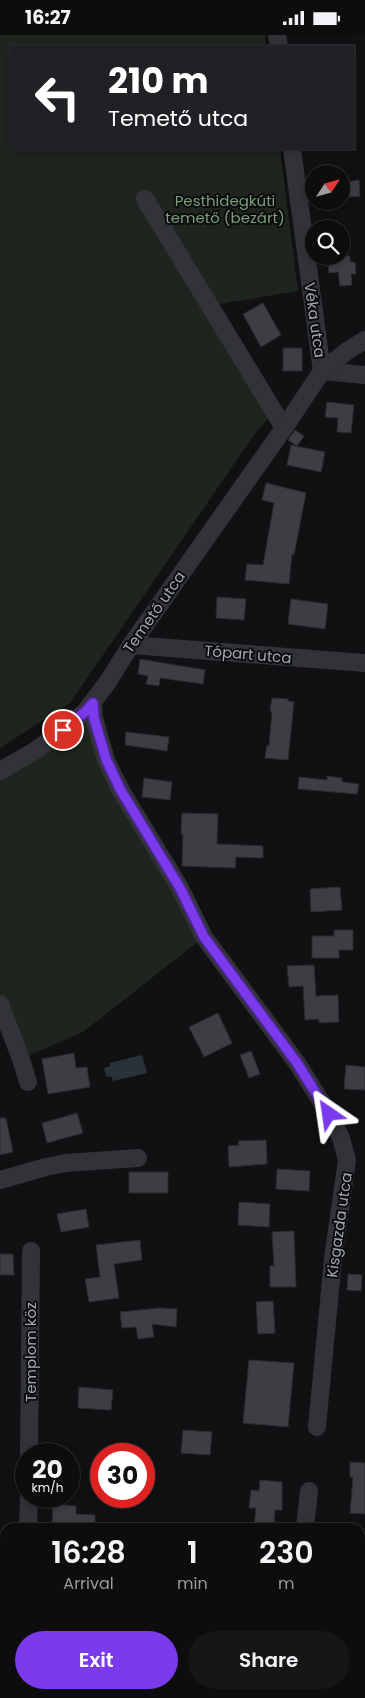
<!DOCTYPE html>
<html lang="en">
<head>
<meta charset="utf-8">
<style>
  body { margin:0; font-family:Poppins,sans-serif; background:#161617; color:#f1f3f6; height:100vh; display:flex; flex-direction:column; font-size:19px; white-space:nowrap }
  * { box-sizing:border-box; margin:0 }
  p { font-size:16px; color:#9a9c9e }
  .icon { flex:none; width:28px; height:28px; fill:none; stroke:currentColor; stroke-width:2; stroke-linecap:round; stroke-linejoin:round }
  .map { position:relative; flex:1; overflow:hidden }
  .side { position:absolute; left:0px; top:1488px; width:365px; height:176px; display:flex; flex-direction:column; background:#0d0d0e; border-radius:15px 15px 0 0; box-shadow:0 2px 8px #0003,0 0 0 1px #2d2d2e }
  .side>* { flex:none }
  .hud { position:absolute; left:10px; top:10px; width:345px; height:105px; border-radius:0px; box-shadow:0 2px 8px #0003,0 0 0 1px #2d2d2e; background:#202124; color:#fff; overflow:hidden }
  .needle { width:32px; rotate:54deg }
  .buttons { position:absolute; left:305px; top:130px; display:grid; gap:10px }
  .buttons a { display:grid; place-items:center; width:45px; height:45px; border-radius:50%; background:#0d0d0e; box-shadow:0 2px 8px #0003,0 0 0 1px #2d2d2e; font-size:25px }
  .speed { position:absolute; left:15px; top:1408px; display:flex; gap:10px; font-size:25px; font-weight:700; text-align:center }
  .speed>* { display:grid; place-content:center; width:65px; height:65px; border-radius:50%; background:#0d0d0e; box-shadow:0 2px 8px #0003,0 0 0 1px #2d2d2e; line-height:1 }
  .speed small { font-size:12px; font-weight:400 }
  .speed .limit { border:8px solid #d22; background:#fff; color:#111 }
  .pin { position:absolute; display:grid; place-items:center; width:42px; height:42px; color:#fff; margin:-21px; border:2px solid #fff; border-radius:50%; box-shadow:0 1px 5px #0007 }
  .me { position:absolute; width:55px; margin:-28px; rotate:328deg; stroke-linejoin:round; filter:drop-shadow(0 0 4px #0008) }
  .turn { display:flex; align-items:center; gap:18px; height:105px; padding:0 15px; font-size:22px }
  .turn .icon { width:65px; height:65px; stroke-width:2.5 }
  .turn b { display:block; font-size:35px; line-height:42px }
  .eta { display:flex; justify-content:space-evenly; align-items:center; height:85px; text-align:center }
  .eta b { font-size:30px; font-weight:600; line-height:35px }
  .button { display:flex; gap:10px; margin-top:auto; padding:10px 15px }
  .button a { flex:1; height:58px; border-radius:30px; background:#7c3aed; color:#fff; font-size:20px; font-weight:600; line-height:58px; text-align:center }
  .button a+a { background:#161617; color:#f1f3f6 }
  .status { display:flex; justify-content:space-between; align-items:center; height:35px; padding:0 25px; background:#0d0d0e; direction:ltr }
  .status svg { height:14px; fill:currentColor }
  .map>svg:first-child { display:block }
</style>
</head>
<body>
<div class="status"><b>16:27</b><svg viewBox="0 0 49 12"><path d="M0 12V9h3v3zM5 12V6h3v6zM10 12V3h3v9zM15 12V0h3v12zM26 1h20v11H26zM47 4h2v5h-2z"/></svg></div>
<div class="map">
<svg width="365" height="1663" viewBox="0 0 365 1663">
  <rect width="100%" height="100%" fill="#111113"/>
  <g fill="#1d251e">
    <path d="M0,0H265L266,11H11V114H280L298,256L219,269L279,372L256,397L70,668L0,713Z"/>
    <path d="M94,683L204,902L83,997L21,1024L0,969V736L63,695Z"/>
    <path d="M360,1622H365V1663H29V1659H360Z"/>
  </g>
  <path fill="#293238" d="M142,1020L147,1038L113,1046L111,1041L106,1042L104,1033L110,1031V1028Z"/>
  <g fill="#3d3e43" stroke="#2b2b2f">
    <path d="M359,145L360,161L348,162L346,147Z"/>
    <path d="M327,221H350V227H355L356,239H351L352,250L340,251L338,237L329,238Z"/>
    <path d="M263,268L281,300L261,312L243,279Z"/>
    <rect x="283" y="313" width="19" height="23"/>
    <path d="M327,367L354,370L351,398L337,397L338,383L325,382Z"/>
    <path d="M295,395L304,401L297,411L288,405Z"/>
    <path d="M291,410L325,417L321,437L287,430Z"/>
    <path d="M266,448L306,458L294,520L292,519L289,549L245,545L247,529L263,530L274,468L262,465Z"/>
    <path d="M217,562L246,564L244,585L216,583Z"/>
    <path d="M291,564L328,569L325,594L288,589Z"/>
    <path d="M140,624L205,635L203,649L160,643L159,651L146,649L148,641L138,639Z"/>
    <path d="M272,663L288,664V666L294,667L288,725L265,723L267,710L269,711L272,677L270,676Z"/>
    <path d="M126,697L169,702L167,716L125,710Z"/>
    <path d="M327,741L342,743V747L359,749L357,759L298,754L299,742L327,745Z"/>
    <path d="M144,743L172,747L170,765L142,762Z"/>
    <path d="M182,778L218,779L217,809L263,811V823L236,822L235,833L182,831L183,799H181Z"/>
    <path d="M340,852L342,875L311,877L310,854Z"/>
    <path d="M334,895H353V915H339V923H312V901H334Z"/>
    <path d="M314,930L316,961L338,960L339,987L319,988V984L305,985L303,951L289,952L287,931Z"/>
    <path d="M218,978L232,1008L204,1022L189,992Z"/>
    <path d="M251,1016L260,1039L249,1043L240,1020Z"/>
    <path d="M74,1018L76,1033L87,1032L90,1052L48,1059L42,1024Z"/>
    <path d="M346,1030L365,1032V1055L344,1054Z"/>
    <path d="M77,1078L83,1098L47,1108L42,1088Z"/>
    <path d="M0,1083H6L13,1117L0,1120Z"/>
    <path d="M266,1105L267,1129L229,1132L228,1111L239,1110L238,1106Z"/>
    <path d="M277,1134L310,1136L309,1156L276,1154Z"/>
    <rect x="129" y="1137" width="39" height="21"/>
    <path d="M239,1167L270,1169L269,1192L238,1190Z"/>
    <path d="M86,1174L89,1192L61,1197L57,1179Z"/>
    <path d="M294,1196L296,1252H270V1231H274L272,1197Z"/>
    <path d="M140,1205L142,1225L114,1229L119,1263L89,1267L85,1244L100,1242L96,1210Z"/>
    <path d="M0,1219H13L14,1240H0Z"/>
    <path d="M348,1239L362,1240L361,1256L347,1255Z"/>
    <path d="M273,1266L275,1298L258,1299L256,1267Z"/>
    <path d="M160,1273L177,1274L176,1292L152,1289L154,1302L138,1304L136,1292L122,1293L120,1277Z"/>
    <path d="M249,1325L294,1328L288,1392L243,1388Z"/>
    <path d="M79,1352L113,1355L111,1375L78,1373Z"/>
    <path d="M183,1395L212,1397L210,1420L181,1418Z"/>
    <path d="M350,1427L365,1428V1479L350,1478L353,1442H350Z"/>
    <path d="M260,1445L282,1447V1475H275L274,1492H254L256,1473H249L251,1455L259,1456Z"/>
    <path d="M53,1469L76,1471V1479L95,1480V1492H52Z"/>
  </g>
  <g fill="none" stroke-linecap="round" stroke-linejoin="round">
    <g stroke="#323338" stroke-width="18">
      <path d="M277,0L279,11"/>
      <path d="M292,114L322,336"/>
      <path d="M145,164L284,393"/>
      <path d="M322,336L365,340"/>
      <path d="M131,610L365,628"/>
      <path d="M93,668L94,683L106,725L120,754L180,853L204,902L297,1028L329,1079L341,1103L347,1125L333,1224L317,1392"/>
      <path d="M0,736L38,714L85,677L107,648L131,610L284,393L322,336L347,316L365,305"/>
      <path d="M0,969L21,1024L28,1047"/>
      <path d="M0,1145L46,1132L65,1128L138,1123"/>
      <path d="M29,1419L31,1216"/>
      <path d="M28,1492L29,1461"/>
      <path d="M305,1492L309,1456"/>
      <path d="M0,1516H5"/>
      <path d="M360,1547L365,1548"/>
      <path d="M29,1663V1659"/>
    </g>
  </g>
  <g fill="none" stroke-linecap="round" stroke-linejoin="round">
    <g stroke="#51269a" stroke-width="12">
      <path id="route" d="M63,695L85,677L93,668L94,683L106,724L120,754L180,853L204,902L297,1028L329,1079"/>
    </g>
    <use href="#route" stroke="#7c3aed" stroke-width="9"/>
  </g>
  <g text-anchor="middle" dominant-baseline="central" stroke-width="4" stroke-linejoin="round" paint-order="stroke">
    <g font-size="15" fill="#799f7a" stroke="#0c0c0e">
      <text x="225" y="165">Pesthidegkúti<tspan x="225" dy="17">temető (bezárt)</tspan></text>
    </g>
    <g font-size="15" fill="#a2a8b3" stroke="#0c0c0e">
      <text transform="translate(315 285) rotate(82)">Véka utca</text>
      <text transform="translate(154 577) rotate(-55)">Temető utca</text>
      <text transform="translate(248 619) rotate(5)">Tópart utca</text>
      <text transform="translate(339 1190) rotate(-82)">Kisgazda utca</text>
      <text transform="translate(30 1317) rotate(-90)">Templom köz</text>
    </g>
  </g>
</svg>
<div class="buttons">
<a><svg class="needle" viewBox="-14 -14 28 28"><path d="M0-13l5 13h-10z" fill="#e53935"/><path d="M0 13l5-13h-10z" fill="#9a9c9e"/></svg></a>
<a><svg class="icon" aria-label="search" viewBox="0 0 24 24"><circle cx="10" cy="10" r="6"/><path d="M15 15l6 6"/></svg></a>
</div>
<div class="speed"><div>20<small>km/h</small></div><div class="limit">30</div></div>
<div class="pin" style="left:63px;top:695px;background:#d93025"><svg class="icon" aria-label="arrive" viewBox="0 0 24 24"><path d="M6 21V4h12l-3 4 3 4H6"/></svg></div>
<svg class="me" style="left:329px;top:1079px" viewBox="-20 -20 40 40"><path d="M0-17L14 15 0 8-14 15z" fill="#7c3aed" stroke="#fff" stroke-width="4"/></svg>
<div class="hud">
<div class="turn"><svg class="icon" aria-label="left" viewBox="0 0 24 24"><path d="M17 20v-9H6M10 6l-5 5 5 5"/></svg><div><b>210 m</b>Temető utca</div></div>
</div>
<section class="side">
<div class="eta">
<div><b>16:28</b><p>Arrival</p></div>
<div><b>1</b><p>min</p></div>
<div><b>230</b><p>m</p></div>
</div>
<div class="button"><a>Exit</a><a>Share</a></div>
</section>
</div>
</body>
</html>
